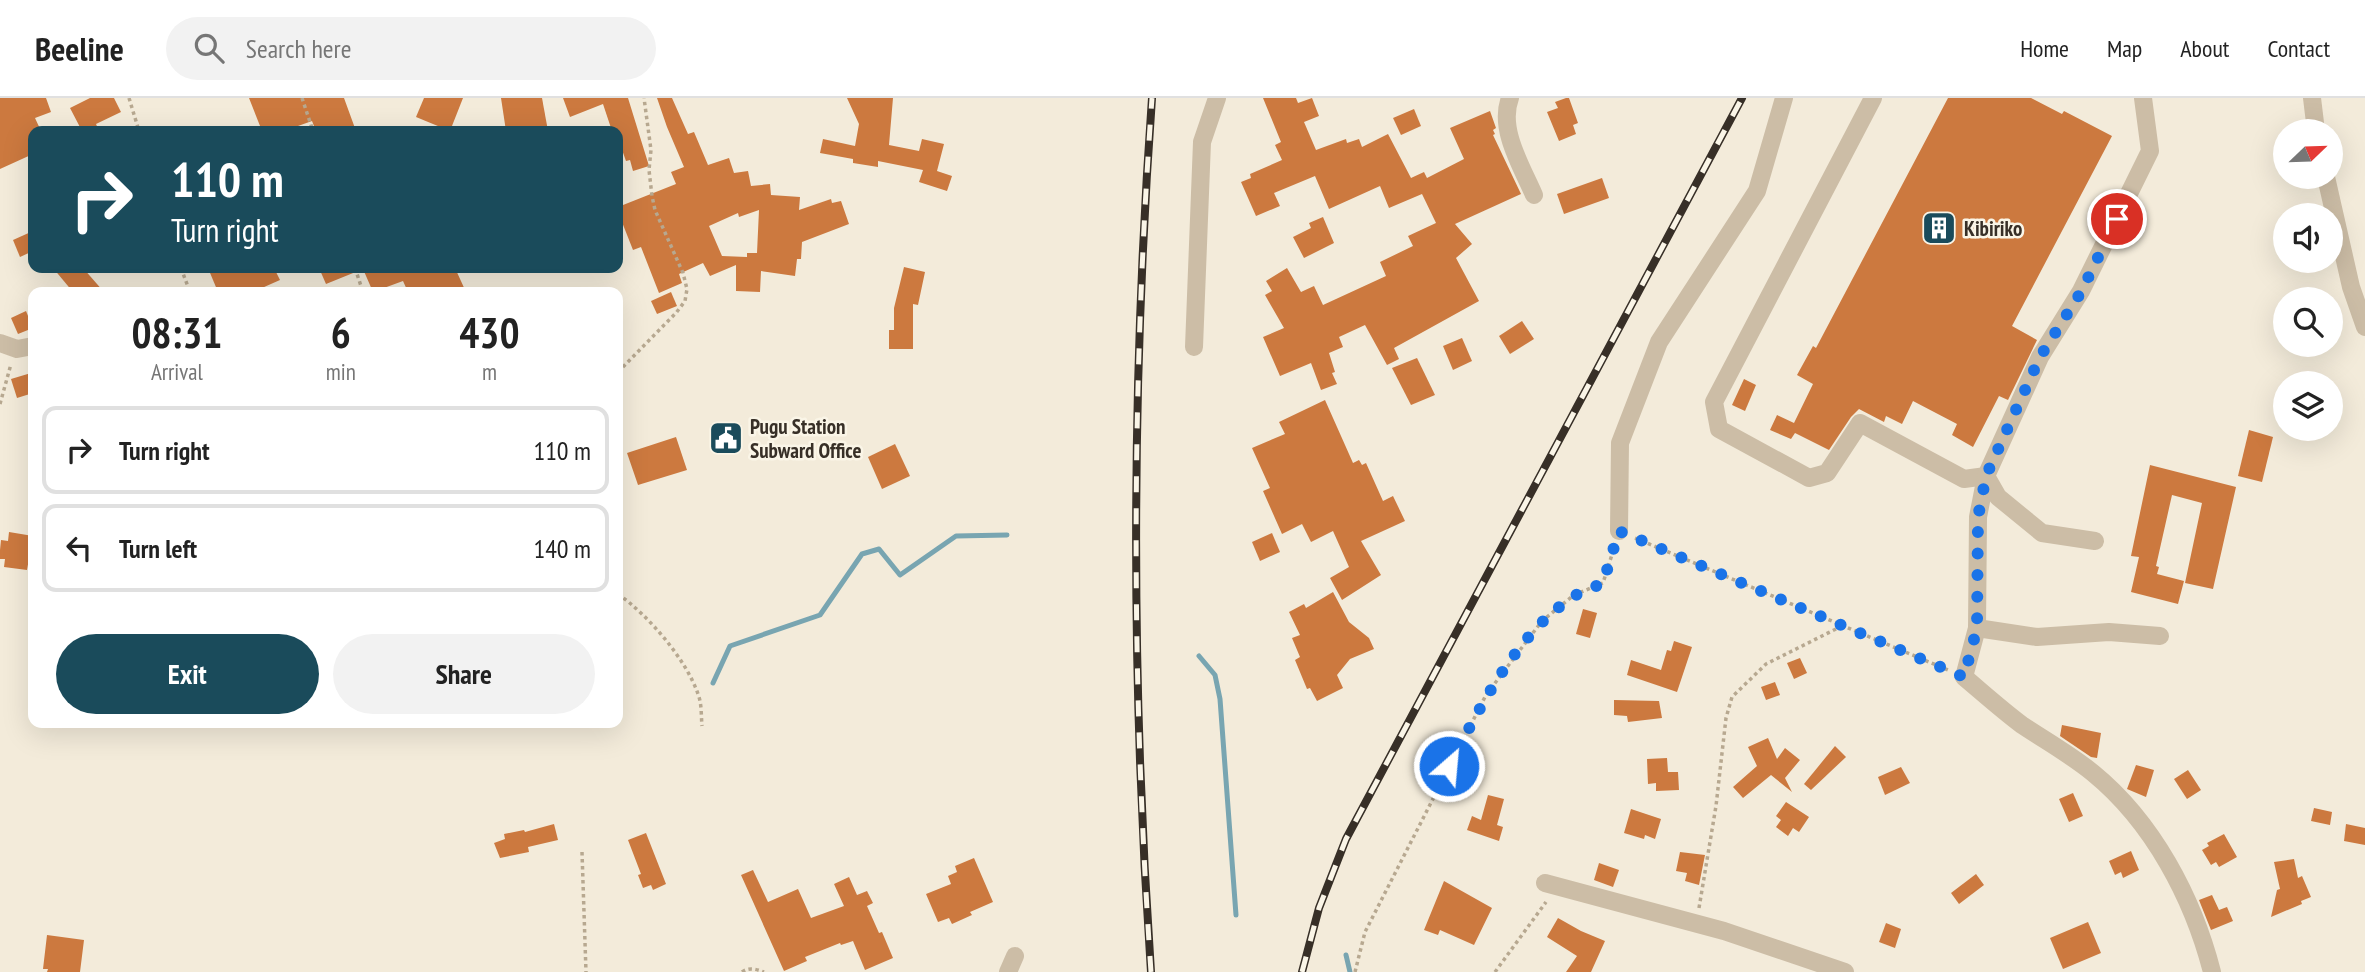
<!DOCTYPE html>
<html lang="en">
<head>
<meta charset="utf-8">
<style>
  body { margin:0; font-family:"PT Sans Narrow",sans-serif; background:#f2f2f2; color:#222; height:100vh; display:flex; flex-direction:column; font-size:26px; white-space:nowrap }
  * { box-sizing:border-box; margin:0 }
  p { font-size:23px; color:#767676 }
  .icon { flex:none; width:38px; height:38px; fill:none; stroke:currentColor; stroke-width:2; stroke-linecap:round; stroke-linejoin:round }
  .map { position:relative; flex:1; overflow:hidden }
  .drawer { position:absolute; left:28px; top:189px; width:595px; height:441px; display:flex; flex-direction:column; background:#fff; border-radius:14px; box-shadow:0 7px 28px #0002 }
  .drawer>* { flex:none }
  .top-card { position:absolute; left:28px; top:28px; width:595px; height:147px; border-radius:14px; box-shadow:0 7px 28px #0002; background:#1a4b5b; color:#fff; overflow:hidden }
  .needle { width:46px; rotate:67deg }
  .controls { position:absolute; left:2273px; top:21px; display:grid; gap:14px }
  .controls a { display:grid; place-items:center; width:70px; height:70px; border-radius:50%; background:#fff; box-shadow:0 7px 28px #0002; font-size:35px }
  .pin { position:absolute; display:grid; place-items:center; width:60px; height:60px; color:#fff; margin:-30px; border:4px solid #fff; border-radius:50%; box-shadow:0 2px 7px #0007 }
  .me { position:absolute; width:77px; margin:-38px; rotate:27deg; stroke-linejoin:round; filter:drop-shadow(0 0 5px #0008) }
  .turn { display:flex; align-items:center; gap:24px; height:147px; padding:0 28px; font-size:32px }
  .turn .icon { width:91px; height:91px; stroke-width:2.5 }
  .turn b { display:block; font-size:49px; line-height:60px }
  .eta { display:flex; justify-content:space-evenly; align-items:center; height:119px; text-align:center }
  .eta b { font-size:42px; font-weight:800; line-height:49px }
  .cta { display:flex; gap:14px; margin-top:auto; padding:14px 28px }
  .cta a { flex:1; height:80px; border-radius:42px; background:#1a4b5b; color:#fff; font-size:28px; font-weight:800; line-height:80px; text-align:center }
  .cta a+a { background:#f2f2f2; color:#222 }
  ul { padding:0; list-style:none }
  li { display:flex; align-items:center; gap:21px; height:88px; margin:0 14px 10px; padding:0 14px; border:4px solid #e0e0e0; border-radius:14px }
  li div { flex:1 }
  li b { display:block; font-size:26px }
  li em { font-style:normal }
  header { display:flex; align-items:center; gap:42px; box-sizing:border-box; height:98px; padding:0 35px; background:#fff; border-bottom:2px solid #e0e0e0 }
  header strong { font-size:33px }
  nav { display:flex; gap:38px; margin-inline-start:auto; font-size:24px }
  .search { width:490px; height:63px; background:#f2f2f2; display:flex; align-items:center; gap:18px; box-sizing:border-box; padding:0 24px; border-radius:38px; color:#767676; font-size:26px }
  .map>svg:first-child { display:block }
</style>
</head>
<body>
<header>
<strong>Beeline</strong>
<div class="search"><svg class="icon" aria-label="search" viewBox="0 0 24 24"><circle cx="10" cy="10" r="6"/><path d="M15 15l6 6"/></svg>Search here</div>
<nav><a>Home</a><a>Map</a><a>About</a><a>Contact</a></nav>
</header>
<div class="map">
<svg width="2365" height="874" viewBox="0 0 2365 874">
  <rect width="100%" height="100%" fill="#f3ebda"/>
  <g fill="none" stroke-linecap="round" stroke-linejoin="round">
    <g stroke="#78a5b1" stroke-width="5">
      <path d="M1199,558L1215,577L1220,601L1236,817"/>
      <path d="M713,585L730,548L820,517L862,456L879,451L900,477L956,438L1007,437"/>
      <path d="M1346,857L1350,874"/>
    </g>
  </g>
  <g fill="#cc793f" fill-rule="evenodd">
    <path d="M0,0H46L51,14L35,20L41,33H33V56L0,71Z"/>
    <path d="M90,0H114L121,14L96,26L99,33H82L70,10Z"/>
    <path d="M249,0H344L356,33H316L312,23L284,33H262Z"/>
    <path d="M424,0H463L450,33L416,19Z"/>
    <path d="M501,0H542L548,33H506Z"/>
    <path d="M563,0H628L649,68L633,73L630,62L626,63L621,49L618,50V33H612L603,6L570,19Z"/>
    <path d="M657,0H672L688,36L694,34L708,67L729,60L734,75L748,73L751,88L770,86L771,97L800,99L799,112L831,101L832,105L841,103L849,126L802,144L801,161H797L795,178L761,173L760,194L736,193V167L710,178L703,165L679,176L682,185L659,195L641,149L633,152L618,114V109L676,86L671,74L684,69L667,29ZM759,112L757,155H747V159L722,158L709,128L738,115L739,119Z"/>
    <path d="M847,0H893L889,47L919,53L922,41L944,46L937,73L952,78L947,93L919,84L923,72L878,63V69L853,65V61L820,55L823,41L855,48L859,26Z"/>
    <path d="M1263,0H1296L1298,5L1312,0L1319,18L1304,24L1316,52L1346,41L1347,45L1359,41L1362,49L1388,36L1411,80L1424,74L1427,80L1464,61L1450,30L1490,13L1496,30L1493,32L1495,36L1493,37L1521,96L1455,126L1472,146L1456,160L1479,203L1394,250L1399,261L1387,267L1365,227L1339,239L1343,249L1329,255L1335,274L1332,275L1337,286L1321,292L1311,265L1280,278L1263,239L1284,230L1265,197L1272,193L1266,183L1287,170L1301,194L1314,188L1323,207L1386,178L1380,164L1413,148L1408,138L1436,125L1422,96L1389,110L1380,88L1329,111L1315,78L1274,95L1280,108L1256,118L1241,84L1251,80L1250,76L1282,62L1275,47L1281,44Z"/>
    <path d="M1566,0H1569L1578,25L1573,27L1576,36L1559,43L1547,14L1558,10L1555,4Z"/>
    <path d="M1948,0H2031L2062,16L2064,13L2112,38L2012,228L2037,242L2008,302L1999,298L1973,349L1952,337L1957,326L1913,303L1902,326L1886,318L1884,324L1859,311L1851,319L1829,352L1795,335L1791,341L1770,332L1777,317L1794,325L1813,286L1797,277L1813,248L1816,250Z"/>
    <path d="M1414,11L1421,28L1401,37L1393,20Z"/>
    <path d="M1602,80L1609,100L1564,116L1557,96Z"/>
    <path d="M1323,119L1334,145L1304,160L1293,139L1311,130L1309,125Z"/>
    <path d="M33,133V153L20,159L13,142Z"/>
    <path d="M904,169L925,174L918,207L913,206V251H889V232H894V210Z"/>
    <path d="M53,170H83L104,194H73Z"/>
    <path d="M208,170H274L280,182L253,194H218Z"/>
    <path d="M319,170H455L466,194H408L403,183L373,194L363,171L326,186Z"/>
    <path d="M671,194L677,208L657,216L651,203Z"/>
    <path d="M26,213L33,230L18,236L11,220Z"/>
    <path d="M1522,223L1534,241L1510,256L1499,238Z"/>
    <path d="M1462,240L1472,263L1453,272L1443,248Z"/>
    <path d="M1417,260L1435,297L1411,307L1392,270Z"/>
    <path d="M31,275L33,295L17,300L11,281Z"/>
    <path d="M1744,281L1756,287L1745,313L1732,307Z"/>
    <path d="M1325,302L1353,365L1359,362L1362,367L1366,365L1383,403L1393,398L1405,423L1361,443L1381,477L1342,502L1330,480L1349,469L1333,433L1311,444L1302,426L1282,436L1263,393L1270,390L1252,350L1285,336L1279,324Z"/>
    <path d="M729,329L736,346L723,351L716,333Z"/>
    <path d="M2249,332L2273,339L2262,384L2238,378Z"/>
    <path d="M676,339L687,372L638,387L627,355Z"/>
    <path d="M895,346L910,378L882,391L868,359Z"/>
    <path d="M2150,367L2236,389L2213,491L2185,485L2202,405L2172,397L2156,468L2159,469L2157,476L2184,483L2178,506L2131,494L2139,459L2131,458Z"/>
    <path d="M9,434L33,438V456L30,455L27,472L4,469L5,461H0V452L1,442L8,443Z"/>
    <path d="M1272,435L1280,454L1260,463L1252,444Z"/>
    <path d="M1333,494L1349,524L1369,540L1374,551L1350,561L1337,577L1343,590L1317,603L1310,590L1307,591L1295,562L1300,559L1292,540L1300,537L1289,514L1304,506L1306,510Z"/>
    <path d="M1583,511L1597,515L1590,540L1576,536Z"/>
    <path d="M1674,543L1692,549L1677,594L1627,577L1631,562L1661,572L1667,552L1671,553Z"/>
    <path d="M1800,560L1807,575L1794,581L1787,565Z"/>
    <path d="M1775,584L1780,597L1766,602L1761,589Z"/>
    <path d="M1614,602L1659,603L1662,620L1628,624L1627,618L1614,617Z"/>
    <path d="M2062,627L2101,635L2097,660L2091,659L2060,638Z"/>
    <path d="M1768,640L1777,661L1785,650L1800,662L1785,680L1792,694L1771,677L1743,700L1733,689L1757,668L1748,649Z"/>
    <path d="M1835,648L1846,659L1811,692L1804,686Z"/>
    <path d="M1667,660L1668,674H1678L1679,692L1656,693V685L1648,686L1647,661Z"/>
    <path d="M2136,667L2154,672L2146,699L2127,691Z"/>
    <path d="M1901,669L1910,685L1885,697L1878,679Z"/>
    <path d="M2188,672L2201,692L2187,701L2174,681Z"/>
    <path d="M2073,695L2083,718L2069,724L2059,701Z"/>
    <path d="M1488,697L1504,701L1497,727L1503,729L1499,743L1467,732L1472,718L1481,722Z"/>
    <path d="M1786,704L1809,719L1799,734L1793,730L1788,738L1776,729L1781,722L1776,718Z"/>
    <path d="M2314,710L2332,714L2330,727L2311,723Z"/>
    <path d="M1631,711L1661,721L1655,741L1645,737L1644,741L1624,735Z"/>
    <path d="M554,726L558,742L528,749L529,754L500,760L494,745L505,741L504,736L524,732L525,734Z"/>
    <path d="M2346,726L2365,730V747L2344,743Z"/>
    <path d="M646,735L666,786L653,792L651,787L643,790L638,777L641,776L628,742Z"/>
    <path d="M2224,736L2237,759L2219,769L2216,764L2211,767L2202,752L2209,748L2207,745Z"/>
    <path d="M2131,753L2139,772L2123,780L2121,774L2115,777L2109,763Z"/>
    <path d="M1680,754L1705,757L1699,787L1685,783L1687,775L1676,773Z"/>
    <path d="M974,760L993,804L970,814L972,817L952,826L949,820L938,824L926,796L951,786L948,778L957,774L955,768Z"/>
    <path d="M2294,761L2298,780L2302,778L2311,799L2301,803L2302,806L2271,819L2277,792L2280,791L2274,764Z"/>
    <path d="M1599,765L1619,772L1613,789L1594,782Z"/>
    <path d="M753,772L768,804L798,791L811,820L844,808L834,786L849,779L857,797L867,793L873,805L867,808L879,835L882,834L893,860L865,872L853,843L841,847L840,845L805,859L807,863L784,873L741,777Z"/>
    <path d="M1976,776L1984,787L1959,806L1951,795Z"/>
    <path d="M1444,783L1492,810L1474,847L1440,832L1438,837L1424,832Z"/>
    <path d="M2212,797L2219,812L2227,809L2233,823L2211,832L2199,802Z"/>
    <path d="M1558,820L1581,833L1605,843L1591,874H1566L1577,858L1547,839Z"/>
    <path d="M2088,824L2101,855L2063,871L2050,840Z"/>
    <path d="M1886,825L1901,831L1895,850L1879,844Z"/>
    <path d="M47,837L84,842L80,874H47L48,871H43Z"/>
  </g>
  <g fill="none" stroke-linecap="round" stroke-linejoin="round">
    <g stroke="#b7a890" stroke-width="3.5" stroke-dasharray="3.5 3.5" stroke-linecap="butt">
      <path d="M129,0L139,33"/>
      <path d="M302,0L313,33"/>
      <path d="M181,170L190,194"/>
      <path d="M355,170L363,194"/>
      <path d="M618,274L676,215L685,203L687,191L683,175L655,112L652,98L649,72L651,52L644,0"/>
      <path d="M0,306L11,266"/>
      <path d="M1635,440L1948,572"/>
      <path d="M618,496C648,517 686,561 698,596C702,606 701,618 702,628"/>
      <path d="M582,754L586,874"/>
      <path d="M1699,810L1716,708L1726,620L1732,599L1766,566L1842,528"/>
      <path d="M742,874C749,869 756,871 764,874"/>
      <path d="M1355,874L1365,834L1486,597L1542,523L1574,497L1603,485L1615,447"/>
      <path d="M1495,874L1546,804"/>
    </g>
    <g stroke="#ccbda6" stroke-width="18">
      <path d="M1510,0C1498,31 1522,69 1534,97"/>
      <path d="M1873,0L1714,304L1719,331L1809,380L1827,375L1860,325L1964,381L1986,378L1978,419L1977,530L1964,579C1983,595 2002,612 2022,627C2046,643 2071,657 2093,675C2153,724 2193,800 2212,874"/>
      <path d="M2312,0L2316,33"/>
      <path d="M2326,79L2351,189L2365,229"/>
      <path d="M0,245L17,251L33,248"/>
      <path d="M1194,249L1202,44L1217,0"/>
      <path d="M1619,433L1620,345L1659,244L1757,93L1784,0"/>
      <path d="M2095,443L2042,435L1998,399L1986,378L2040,259L2081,193L2150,53L2143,0"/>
      <path d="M1977,530L2037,539L2109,534L2160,538"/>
      <path d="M1545,785L1724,833L1845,874"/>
      <path d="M1008,874L1015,858"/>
    </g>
    <g stroke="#372f27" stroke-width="8">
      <g id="rail">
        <path d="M1151,874C1131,583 1131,291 1152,0"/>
        <path d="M1302,874L1319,810L1346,741L1742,0"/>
      </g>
    </g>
    <use href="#rail" stroke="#faf5e7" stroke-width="5" stroke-dasharray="16" stroke-linecap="butt"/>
  </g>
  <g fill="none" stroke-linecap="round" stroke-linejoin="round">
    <path stroke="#1a73e8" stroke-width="12" stroke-dasharray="0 21.6" d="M1449,668C1480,610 1516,536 1573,499C1582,493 1593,490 1603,485L1619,433L1964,579L1977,530L1978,419L1986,378L2040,259L2081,194L2117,121"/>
  </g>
  <defs>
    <g id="building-square" transform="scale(1.75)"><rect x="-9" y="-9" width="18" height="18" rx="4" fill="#1a4b5b" stroke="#faf5e7"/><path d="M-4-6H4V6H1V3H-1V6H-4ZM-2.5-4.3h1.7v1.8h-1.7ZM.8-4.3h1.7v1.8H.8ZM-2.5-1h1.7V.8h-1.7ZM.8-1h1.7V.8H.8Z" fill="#fff"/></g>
    <g id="civic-square" transform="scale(1.75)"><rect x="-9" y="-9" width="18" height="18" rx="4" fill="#1a4b5b" stroke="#faf5e7"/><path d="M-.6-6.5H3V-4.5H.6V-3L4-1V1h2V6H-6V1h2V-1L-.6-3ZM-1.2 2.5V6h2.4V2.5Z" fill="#fff"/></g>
  </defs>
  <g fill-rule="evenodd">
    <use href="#building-square" x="1939" y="130"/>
    <use href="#civic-square" x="726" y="340"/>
  </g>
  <g text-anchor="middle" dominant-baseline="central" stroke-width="5" stroke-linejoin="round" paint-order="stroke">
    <g font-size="21" font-weight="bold" fill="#372f27" stroke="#faf5e7" text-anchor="start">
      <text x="1964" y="130">Kibiriko</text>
      <text x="750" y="328">Pugu Station<tspan x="750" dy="24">Subward Office</tspan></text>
    </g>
  </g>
</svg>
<div class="controls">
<a><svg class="needle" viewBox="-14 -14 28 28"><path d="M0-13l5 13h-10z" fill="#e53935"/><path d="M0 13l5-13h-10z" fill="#767676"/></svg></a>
<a><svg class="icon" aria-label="sound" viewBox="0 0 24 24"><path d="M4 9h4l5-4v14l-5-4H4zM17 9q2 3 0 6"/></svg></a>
<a><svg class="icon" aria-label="search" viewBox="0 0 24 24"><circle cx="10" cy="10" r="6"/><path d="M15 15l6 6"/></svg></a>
<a><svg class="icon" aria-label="layers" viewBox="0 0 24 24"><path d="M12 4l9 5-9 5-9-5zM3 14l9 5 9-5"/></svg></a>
</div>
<div class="pin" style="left:2117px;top:121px;background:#d93025"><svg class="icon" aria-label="arrive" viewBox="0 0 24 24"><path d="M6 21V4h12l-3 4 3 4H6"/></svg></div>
<svg class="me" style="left:1449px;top:668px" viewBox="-20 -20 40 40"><circle r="17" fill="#1a73e8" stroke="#fff" stroke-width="3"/><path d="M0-11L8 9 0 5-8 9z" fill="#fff"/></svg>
<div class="top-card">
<div class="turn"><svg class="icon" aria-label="right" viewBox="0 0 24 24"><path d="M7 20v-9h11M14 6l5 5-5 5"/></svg><div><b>110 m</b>Turn right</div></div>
</div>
<section class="drawer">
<div class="eta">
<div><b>08:31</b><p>Arrival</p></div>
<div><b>6</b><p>min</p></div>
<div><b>430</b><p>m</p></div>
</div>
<ul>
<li><svg class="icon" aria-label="right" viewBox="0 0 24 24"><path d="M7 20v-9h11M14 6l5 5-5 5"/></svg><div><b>Turn right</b></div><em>110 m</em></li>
<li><svg class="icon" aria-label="left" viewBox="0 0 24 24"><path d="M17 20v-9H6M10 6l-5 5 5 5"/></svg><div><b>Turn left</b></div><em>140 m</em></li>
</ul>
<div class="cta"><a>Exit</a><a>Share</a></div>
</section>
</div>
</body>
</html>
